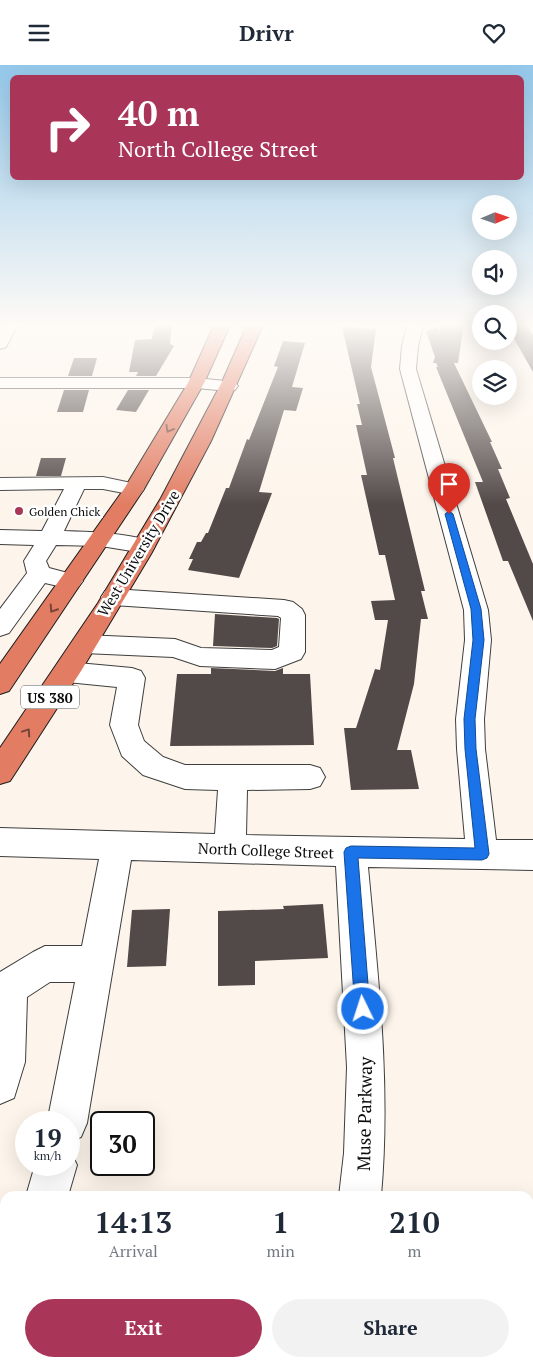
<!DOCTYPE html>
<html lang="en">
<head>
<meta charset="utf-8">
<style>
  body { margin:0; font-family:"PT Serif",serif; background:#f2f2f3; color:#1f2937; height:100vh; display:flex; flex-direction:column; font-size:19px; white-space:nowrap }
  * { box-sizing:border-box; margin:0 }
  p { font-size:16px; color:#747a83 }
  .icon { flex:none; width:28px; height:28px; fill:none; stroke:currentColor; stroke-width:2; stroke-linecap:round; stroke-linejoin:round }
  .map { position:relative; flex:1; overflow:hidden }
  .sheet { position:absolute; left:0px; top:1126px; width:534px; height:176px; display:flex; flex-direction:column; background:#fff; border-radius:15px 15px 0 0; box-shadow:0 5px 20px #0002 }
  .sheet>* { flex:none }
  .guide { position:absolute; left:10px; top:10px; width:514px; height:105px; border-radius:8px; box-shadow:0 5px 20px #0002; background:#a93559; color:#fff; overflow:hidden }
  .needle { width:32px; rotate:88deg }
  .fabs { position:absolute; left:472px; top:130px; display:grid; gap:10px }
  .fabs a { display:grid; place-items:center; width:45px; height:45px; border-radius:50%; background:#fff; box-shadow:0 5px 20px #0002; font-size:25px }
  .speed { position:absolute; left:15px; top:1046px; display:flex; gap:10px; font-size:25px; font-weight:700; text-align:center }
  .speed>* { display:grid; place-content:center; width:65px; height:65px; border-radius:50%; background:#fff; box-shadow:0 5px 20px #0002; line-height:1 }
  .speed small { font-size:12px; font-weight:400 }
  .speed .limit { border:2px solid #111; border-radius:8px; background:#fff; color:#111 }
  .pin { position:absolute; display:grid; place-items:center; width:42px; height:42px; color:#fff; margin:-51px -21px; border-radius:50% 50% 50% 0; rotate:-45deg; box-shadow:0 0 5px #0007 }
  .pin .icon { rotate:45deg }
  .me { position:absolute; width:55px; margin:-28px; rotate:356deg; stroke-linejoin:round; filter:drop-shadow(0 0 4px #0008) }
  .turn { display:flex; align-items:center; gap:18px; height:105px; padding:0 25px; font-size:22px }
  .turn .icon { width:65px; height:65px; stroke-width:2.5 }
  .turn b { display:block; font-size:35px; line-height:42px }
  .eta { display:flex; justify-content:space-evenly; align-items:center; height:85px; text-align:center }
  .eta b { font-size:30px; font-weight:700; line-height:35px }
  .button { display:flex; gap:10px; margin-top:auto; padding:10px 25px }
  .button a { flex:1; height:58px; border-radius:30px; background:#a93559; color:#fff; font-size:20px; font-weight:700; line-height:58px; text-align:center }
  .button a+a { background:#f2f2f3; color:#1f2937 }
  header { display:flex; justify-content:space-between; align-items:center; height:65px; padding:0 25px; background:#fff; font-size:22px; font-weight:700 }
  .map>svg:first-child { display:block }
</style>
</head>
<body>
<header><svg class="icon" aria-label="menu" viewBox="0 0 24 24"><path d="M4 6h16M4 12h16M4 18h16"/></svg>Drivr<svg class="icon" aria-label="heart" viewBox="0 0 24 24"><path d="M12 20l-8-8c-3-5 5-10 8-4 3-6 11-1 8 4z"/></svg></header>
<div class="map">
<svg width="533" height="1302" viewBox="0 0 533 1302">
  <rect width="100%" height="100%" fill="#fdf5eb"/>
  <g fill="#524a49">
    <path d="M155,258H172L170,279L174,281L156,311H136L138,307H129L135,275L152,274Z"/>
    <path d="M441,258H464L458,298H454L492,377H490L502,404H498L510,433L506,434L533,499V556L508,496H503L475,417H483L436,302H438L436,298H433L435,292L426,266L437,262L440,266Z"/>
    <path d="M509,258H525L533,270V307L509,265Z"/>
    <path d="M342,262L376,264L371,302L395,393H393L425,526H421L428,554H421L414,619L397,685H411L419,724L351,725L344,663H356L375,604L380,605L388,555H375L371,536L395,535L385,490H379L361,410H367L356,360H362L357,339H360Z"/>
    <path d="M283,276L305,278L292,322L303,323L296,346L284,345L259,427L272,428L239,513L188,505L193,494H189L197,477H201L206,468H208L226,423H229L247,374L249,375L278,302L274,301Z"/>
    <path d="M74,293H97L92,311H68Z"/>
    <path d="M64,325H89L83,347H57Z"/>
    <path d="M128,325H149L136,347L116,345Z"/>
    <path d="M41,393H66L61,411H36Z"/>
    <path d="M215,549L277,553L279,554L277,581L272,583L213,581Z"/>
    <path d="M211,603L275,606L283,603V609H310L314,680L170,681L177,609H211Z"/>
    <path d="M323,839L328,893L255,896V920L218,921V846L284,844L283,841Z"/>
    <path d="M170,844L166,901L127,902L132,845Z"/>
  </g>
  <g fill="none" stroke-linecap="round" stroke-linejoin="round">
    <g stroke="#3e3e3e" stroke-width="2">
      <g id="minor">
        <path d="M4,258H19L6,282L0,284V264Z"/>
        <path d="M408,258H424L418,281L416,304L488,545L491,575L484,654L485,684L496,775H533V805L368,802C378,912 391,1020 381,1131H339L344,1088L347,1002L336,801L131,795L87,1058L81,1072L69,1077V1058H47L75,917H50L27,932L25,997L14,1033L0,1039V907L33,887L45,881H82L99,794L0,791V763L215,769L218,725L185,724L143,710L122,691L110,660L117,622L67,617L58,614L54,607L58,600L67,597L132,603L141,606L145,613L138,660L144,676L163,692L185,700H310L320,703L325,712L320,721L310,724L247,725L246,770L465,774L457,684L456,654L465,575L464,545L400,304L402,281Z"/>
        <path d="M0,313H196L235,317L238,321L235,325L229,326L196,323H0Z"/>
        <path d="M103,412L141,420L144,424L141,428L134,430L103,424H84L64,466C93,467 123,468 152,476L155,481L152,486L144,488L101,481L56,480L46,496L49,503L79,511L83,516L79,521L71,524L45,518L9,568L0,571V544L27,508L24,496L34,480L0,479V465L42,466L64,424L0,425V413Z"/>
        <path d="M113,524L284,535L293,537L302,544L305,550V587L301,594L275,604L200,601L173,592L84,588L75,585L71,579L75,573L84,570L175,574L201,583L272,585L279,582L281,553L278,551L113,540L105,538L101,532L105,526Z"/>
        <path d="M69,1084L77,1100L68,1131H26L35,1100H69Z"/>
        <path d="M5,1209V1264L0,1266V1211Z"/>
        <path d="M294,1298H342L340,1302H292Z"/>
      </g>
    </g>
    <g stroke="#1c1c1c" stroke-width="2">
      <g id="highway">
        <path d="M215,258H231L204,318L144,424L9,626L0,629V599L124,424L188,318Z"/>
        <path d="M248,258H264L211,376L151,489L81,606L10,716L0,719V683L98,538L161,433L222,317Z"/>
      </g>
    </g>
    <use href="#minor" fill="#fff" fill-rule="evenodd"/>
    <use href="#highway" fill="#e27d64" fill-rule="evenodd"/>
  </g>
  <defs><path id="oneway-chevron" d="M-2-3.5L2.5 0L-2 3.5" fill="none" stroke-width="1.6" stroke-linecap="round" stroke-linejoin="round" transform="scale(1.25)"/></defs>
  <g stroke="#764438">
    <use href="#oneway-chevron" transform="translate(169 364) rotate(120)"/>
    <use href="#oneway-chevron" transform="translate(53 544) rotate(123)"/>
    <use href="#oneway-chevron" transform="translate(27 667) rotate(-56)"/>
  </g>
  <linearGradient id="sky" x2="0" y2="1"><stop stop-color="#94c8ea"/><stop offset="0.59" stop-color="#fefaf6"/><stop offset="1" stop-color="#fefaf6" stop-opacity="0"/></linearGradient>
  <rect width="533" height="440" fill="url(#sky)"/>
  <path fill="#1a73e8" stroke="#114b97" d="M449,446L453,449L481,544L484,575L475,654L476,684L489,789L487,793L482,795L358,793L370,944L368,949L363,951L357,949L355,944L344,787L346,783L351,781L475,783L465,684L464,654L473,575L471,544L445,449Z"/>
  <circle fill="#a93559" stroke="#fff" stroke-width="2" cx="19" cy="446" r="5"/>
  <g text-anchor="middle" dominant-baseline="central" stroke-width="5" stroke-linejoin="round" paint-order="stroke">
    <g font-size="12" fill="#0b0b0b" stroke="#fff" text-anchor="start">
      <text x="29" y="446">Golden Chick</text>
    </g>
    <rect fill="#fff" stroke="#545454" stroke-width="1" x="21" y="620.5" width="58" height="23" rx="4"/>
    <g font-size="14" font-weight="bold" fill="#0b0b0b">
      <text x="50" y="632">US 380</text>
    </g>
    <g font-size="15" fill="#0b0b0b" stroke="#fff">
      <text transform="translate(138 488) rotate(-59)">West University Drive</text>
      <text transform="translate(266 785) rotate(2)">North College Street</text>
    </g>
    <g font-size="18" fill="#0b0b0b" stroke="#fff">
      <text transform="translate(364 1049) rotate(-89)">Muse Parkway</text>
    </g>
  </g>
</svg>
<div class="fabs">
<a><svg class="needle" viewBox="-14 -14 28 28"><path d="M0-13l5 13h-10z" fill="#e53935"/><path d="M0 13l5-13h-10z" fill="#747a83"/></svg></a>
<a><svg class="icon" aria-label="sound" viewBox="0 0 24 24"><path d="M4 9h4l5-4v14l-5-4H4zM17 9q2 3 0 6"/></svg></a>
<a><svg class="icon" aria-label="search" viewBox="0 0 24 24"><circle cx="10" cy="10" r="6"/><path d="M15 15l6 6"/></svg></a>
<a><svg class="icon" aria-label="layers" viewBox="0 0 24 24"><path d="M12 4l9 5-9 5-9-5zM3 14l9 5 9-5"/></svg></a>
</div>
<div class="speed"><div>19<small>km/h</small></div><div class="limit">30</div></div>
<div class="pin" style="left:449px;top:449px;background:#d93025"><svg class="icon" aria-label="arrive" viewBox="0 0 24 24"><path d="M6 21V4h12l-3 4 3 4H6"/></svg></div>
<svg class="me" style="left:363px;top:944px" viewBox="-20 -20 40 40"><circle r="17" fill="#1a73e8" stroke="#fff" stroke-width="3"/><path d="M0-11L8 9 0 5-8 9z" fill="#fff"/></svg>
<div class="guide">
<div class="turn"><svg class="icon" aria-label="right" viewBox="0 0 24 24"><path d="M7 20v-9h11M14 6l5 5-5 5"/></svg><div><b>40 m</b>North College Street</div></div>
</div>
<section class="sheet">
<div class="eta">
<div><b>14:13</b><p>Arrival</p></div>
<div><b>1</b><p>min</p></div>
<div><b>210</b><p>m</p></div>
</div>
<div class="button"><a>Exit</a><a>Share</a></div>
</section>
</div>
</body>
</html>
